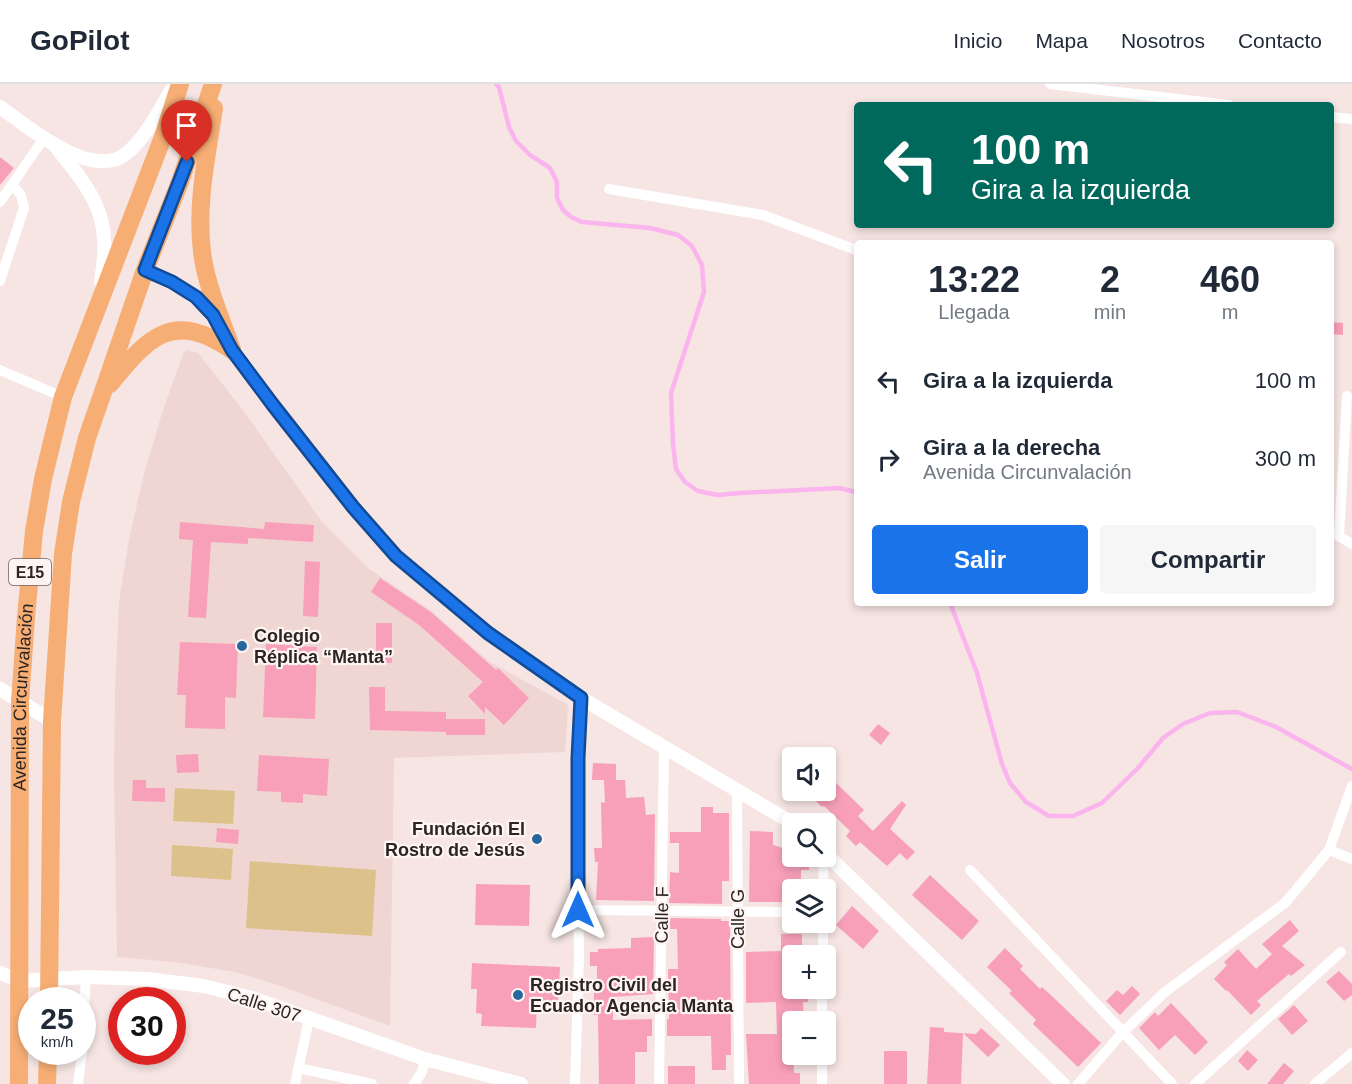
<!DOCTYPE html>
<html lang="es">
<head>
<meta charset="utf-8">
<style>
  body { margin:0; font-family:Helvetica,sans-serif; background:#f6f6f7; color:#1f2937; height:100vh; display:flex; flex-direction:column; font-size:22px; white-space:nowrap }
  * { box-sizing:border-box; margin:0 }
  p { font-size:20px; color:#747a83 }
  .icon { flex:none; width:33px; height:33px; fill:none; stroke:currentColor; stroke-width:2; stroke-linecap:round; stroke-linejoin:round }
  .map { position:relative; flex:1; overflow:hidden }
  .drawer { position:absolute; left:854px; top:156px; width:480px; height:366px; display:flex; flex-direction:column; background:#fff; border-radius:6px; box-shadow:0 3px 9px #0003 }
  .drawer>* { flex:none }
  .hud { position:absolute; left:854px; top:18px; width:480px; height:126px; border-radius:6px; box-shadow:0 3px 9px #0003; background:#00695c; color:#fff; overflow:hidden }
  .controls { position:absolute; left:782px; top:663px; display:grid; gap:12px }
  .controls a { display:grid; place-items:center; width:54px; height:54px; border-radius:6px; background:#fff; box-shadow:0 3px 9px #0003; font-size:30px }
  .speed { position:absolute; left:18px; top:903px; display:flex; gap:12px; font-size:30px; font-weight:700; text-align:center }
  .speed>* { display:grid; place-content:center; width:78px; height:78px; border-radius:50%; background:#fff; box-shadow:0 3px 9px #0003; line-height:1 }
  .speed small { font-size:15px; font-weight:400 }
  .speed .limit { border:9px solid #d22; background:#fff; color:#111 }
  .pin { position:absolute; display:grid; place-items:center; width:51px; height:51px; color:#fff; margin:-62px -26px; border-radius:50% 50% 50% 0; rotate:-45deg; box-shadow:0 0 6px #0007 }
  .pin .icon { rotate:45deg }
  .me { position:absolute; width:66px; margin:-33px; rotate:0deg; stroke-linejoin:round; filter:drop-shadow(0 0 4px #0008) }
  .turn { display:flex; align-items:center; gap:21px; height:126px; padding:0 18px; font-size:27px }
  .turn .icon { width:78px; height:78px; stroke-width:2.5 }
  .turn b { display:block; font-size:42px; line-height:51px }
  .eta { display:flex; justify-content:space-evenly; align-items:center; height:102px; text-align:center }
  .eta b { font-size:36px; font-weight:600; line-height:42px }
  .cta { display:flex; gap:12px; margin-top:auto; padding:12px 18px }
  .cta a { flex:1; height:69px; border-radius:6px; background:#1a73e8; color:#fff; font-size:24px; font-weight:600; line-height:69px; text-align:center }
  .cta a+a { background:#f6f6f7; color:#1f2937 }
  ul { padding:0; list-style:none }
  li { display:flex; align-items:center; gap:18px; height:78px; padding:0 18px }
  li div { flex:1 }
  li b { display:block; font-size:22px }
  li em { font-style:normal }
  header { display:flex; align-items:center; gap:36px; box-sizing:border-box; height:84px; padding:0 30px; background:#fff; border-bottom:2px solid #e0e1e3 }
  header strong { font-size:28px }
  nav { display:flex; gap:33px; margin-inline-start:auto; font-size:21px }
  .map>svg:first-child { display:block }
</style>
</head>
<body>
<header>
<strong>GoPilot</strong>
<nav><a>Inicio</a><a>Mapa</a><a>Nosotros</a><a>Contacto</a></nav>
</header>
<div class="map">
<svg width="1352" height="1000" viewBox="0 0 1352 1000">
  <rect width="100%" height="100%" fill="#f6e5e2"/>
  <path fill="#f0d6d2" d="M187,266L198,269L246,330L322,438L369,485L430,526L490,578L568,621L565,668L394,674L390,942L278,901L235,888L174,878L117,873L114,693L115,606L119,518L129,455L143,394L162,329L183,270Z"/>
  <g fill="#dcc18a">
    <path d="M175,704L235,707L233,740L173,737Z"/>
    <path d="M172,761L233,765L231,796L171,792Z"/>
    <path d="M250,777L376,786L372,852L246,844Z"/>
  </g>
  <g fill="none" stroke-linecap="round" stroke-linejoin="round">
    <g stroke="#fab4ee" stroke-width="4.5">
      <path d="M496,0L499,3L509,43L516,57L530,71L550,84L557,98V114L563,126L571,133L582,138L650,144L678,151L692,162L702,181L704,208L671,309L673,360L676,385L685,398L698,407L718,411L740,409L839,404L856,408"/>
      <path d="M950,519L977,589L1002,680L1010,699L1026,718L1049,732H1073L1102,719L1138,684L1163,654L1183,640L1210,629L1237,628L1276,643L1352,685"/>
    </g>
  </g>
  <g fill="#f89fba">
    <path d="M0,73L14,84L0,101Z"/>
    <path d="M1330,238L1343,239V251L1330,250Z"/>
    <path d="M180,438L264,445L265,438L314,441L313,458L248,454V460L211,458L206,534L188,533L193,456L179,455Z"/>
    <path d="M305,477L320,478L318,533L303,532Z"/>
    <path d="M380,494L432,529L496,586L498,584L529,614L504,641L485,623V630L468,612L483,598L419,541L371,508Z"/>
    <rect x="376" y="539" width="16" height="40"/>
    <path d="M180,558L238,560L236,614L225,613V645L185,644L186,611H177Z"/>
    <path d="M266,560L317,563L315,635L263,633Z"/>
    <path d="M369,603H385V627L446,628V635H485V651H446V648L370,646Z"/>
    <path d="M878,640L890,649L881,661L869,651Z"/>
    <path d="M198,670L199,688L177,689L176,671Z"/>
    <path d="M259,671L329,675L327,712L303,710V719L281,718V708L257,707Z"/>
    <path d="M593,679L616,680V696H625L626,714L644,713L646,731L655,730L654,817L596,816L598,778H595L594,764H602L601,718L605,719L604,696H592Z"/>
    <path d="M832,695L864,726L858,732L873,747L902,717L906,721L890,745L915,768L907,776L900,769L887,782L860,758L856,762L846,752L850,747L824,722L822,723L804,706H825V702Z"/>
    <path d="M133,696H146V704H165V718L132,717Z"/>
    <path d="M701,723H713V729H729V797H722V820L669,819L670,788L679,789V759H670V748H701Z"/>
    <path d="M217,744L239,746L238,760L216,758Z"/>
    <path d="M750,747L773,748V761L792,767V772H809V786H801V806H792V818H749Z"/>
    <path d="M930,791L979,837L962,856L912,811Z"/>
    <path d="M476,800L530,801L529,842L475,841Z"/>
    <path d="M852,822L879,847L863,865L836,841Z"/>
    <path d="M669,834L721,835V837H730L731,971H726V986H712L711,952H667V935H669L668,885H678L677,845H669Z"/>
    <path d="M1290,836L1299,847L1282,862L1305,881L1291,892L1289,890L1257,917L1261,921L1251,931L1227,906L1226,907L1214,895L1227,881L1224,878L1238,865L1256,885L1272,870L1262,860Z"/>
    <path d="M781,850H802V866H792V904H808V918H803L804,938H792L794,989H800V1000H749L746,950H777L776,918L746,919V868L781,867Z"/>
    <path d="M654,853L653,910L613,913V936L652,935V952H647V968H635V1000H599L598,931H594V905H597V882H590V868H598V865L631,864V854Z"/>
    <path d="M1005,864L1023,882L1020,885L1040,905L1042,903L1056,916L1101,959L1078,983L1033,940L1036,936L1009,909L1012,907L987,883Z"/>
    <path d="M472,879L560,883L558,918L537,917L536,944L481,942L482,930L476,929L477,905H471Z"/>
    <path d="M1339,887L1352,900V911L1344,917L1326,898Z"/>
    <path d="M1132,902L1140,910L1120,931L1106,917L1117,906L1123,911Z"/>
    <path d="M1171,919L1208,958L1195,971L1175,951L1159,966L1139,944L1155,928L1158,932Z"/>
    <path d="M1294,921L1308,937L1292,951L1278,935Z"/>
    <path d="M930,943L944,944V948L976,950L981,944L1000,961L988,973L963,949L961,1000H927Z"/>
    <path d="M1247,966L1258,976L1248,987L1238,977Z"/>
    <rect x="884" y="967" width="23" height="33"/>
    <path d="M1284,979L1294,987L1283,1000H1267Z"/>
    <rect x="668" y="982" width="27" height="18"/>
  </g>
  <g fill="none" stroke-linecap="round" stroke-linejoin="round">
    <g stroke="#fff" stroke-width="10">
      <path d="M1050,0L1229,21"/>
      <path d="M1330,33L1352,35"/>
      <path d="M609,105L763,131L856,166"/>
      <path d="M0,118L44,54"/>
      <path d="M0,197L24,124L21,111L12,101"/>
      <path d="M0,286L63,313"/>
      <path d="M1330,447L1352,460"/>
      <path d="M1339,452L1347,312"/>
      <path d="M737,706L739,1000"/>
      <path d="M1329,766L1352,775"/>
      <path d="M970,786L1172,1000"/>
      <path d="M823,806L824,772"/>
      <path d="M578,826L792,828"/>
      <path d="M823,872V838"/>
      <path d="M822,938V904"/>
      <path d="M82,955L86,893"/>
      <path d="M298,984L372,1000"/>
      <path d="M78,1000L82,968"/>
      <path d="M295,1000L309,935"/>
      <path d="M414,1000L422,988L425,975"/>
      <path d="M575,1000L579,873L577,674L581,614"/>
      <path d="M659,1000L664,663"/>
      <path d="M822,1000V970"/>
      <path d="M1078,1000L1122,949L1165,908L1285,819L1329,766L1352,702"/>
      <path d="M1195,1000L1341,868"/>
      <path d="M1315,1000L1352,969"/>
    </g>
    <g stroke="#fff" stroke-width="14">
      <path d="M0,23C28,43 93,98 127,69C148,51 161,23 175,0"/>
      <path d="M56,63C95,111 112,133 101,197"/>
      <path d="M145,186C174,199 202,212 218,241"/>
      <path d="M228,258L273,321L353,423L396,472L488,549L581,614L794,740"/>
      <path d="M0,605L52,637"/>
      <path d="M825,769L1063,1000"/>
      <path d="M0,889L19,897L86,893L147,895L204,902L255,915L425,975L521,1000"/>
    </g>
    <g stroke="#f6ae74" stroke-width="18">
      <path d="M214,24C207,71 196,120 202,168C206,201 221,234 232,266"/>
      <path d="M110,300C149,252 173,226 232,266"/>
      <path d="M49,916L52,637L63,470L71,418L87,354L103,308L145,186L180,98L213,0"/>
      <path id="s1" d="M19,1000L20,618L26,533L34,447L43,395L63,313L163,53L180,0"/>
      <path d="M47,1000L48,968"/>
    </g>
  </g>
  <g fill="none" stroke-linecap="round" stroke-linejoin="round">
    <g stroke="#114b97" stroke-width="15">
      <path id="route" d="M187,78L145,186L172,198L196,213L213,231L232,266L273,321L353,423L396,472L488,549L581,614L578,674V826"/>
    </g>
    <use href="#route" stroke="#1a73e8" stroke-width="10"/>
  </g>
  <g fill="#28679d" stroke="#fef4f2" stroke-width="2">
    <circle cx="242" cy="562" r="6"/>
    <circle cx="537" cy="755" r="6"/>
    <circle cx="518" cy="911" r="6"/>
  </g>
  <g text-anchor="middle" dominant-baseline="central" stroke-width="4.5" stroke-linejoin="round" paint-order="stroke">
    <rect fill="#fef4f2" stroke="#6a6261" stroke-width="1.5" x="9" y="475" width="42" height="26" rx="4.5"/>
    <g font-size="16" font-weight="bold" fill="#2a2423">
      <text x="30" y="488">E15</text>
    </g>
    <g font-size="18" font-weight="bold" fill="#2a2423" stroke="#fef4f2" text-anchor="start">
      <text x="254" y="552">Colegio<tspan x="254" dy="21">Réplica “Manta”</tspan></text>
      <text x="525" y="745" text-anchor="end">Fundación El<tspan x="525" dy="21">Rostro de Jesús</tspan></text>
      <text x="530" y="901">Registro Civil del<tspan x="530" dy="21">Ecuador Agencia Manta</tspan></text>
    </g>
    <g font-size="18" fill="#2a2423" stroke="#fef4f2">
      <text stroke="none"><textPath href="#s1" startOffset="387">Avenida Circunvalación</textPath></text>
      <text transform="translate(662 831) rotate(-89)">Calle F</text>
      <text transform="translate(738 835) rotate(-90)">Calle G</text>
      <text transform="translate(264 921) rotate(18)">Calle 307</text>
    </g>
  </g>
</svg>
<div class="controls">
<a><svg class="icon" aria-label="sound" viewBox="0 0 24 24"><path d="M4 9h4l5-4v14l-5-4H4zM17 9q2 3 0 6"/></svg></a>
<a><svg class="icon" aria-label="search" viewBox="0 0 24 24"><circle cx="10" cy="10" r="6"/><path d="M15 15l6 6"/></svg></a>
<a><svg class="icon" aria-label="layers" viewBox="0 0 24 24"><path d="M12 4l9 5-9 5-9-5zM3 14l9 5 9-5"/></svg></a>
<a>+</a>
<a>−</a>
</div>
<div class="speed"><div>25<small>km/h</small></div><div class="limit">30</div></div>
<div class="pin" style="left:187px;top:78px;background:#d93025"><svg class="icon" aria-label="arrive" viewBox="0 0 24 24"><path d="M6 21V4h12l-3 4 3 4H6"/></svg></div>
<svg class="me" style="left:578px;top:826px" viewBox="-20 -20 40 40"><path d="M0-17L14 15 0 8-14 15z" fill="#1a73e8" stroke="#fff" stroke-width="4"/></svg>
<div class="hud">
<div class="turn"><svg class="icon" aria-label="left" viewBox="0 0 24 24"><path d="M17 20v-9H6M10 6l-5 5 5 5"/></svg><div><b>100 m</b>Gira a la izquierda</div></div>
</div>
<section class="drawer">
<div class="eta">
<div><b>13:22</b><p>Llegada</p></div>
<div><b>2</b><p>min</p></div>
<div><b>460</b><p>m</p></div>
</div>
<ul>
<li><svg class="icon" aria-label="left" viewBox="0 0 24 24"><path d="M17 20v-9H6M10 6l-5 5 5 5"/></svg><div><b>Gira a la izquierda</b></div><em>100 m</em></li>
<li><svg class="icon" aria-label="right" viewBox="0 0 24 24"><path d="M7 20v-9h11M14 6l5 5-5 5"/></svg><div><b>Gira a la derecha</b><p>Avenida Circunvalación</p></div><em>300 m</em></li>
</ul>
<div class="cta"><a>Salir</a><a>Compartir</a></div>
</section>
</div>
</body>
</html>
